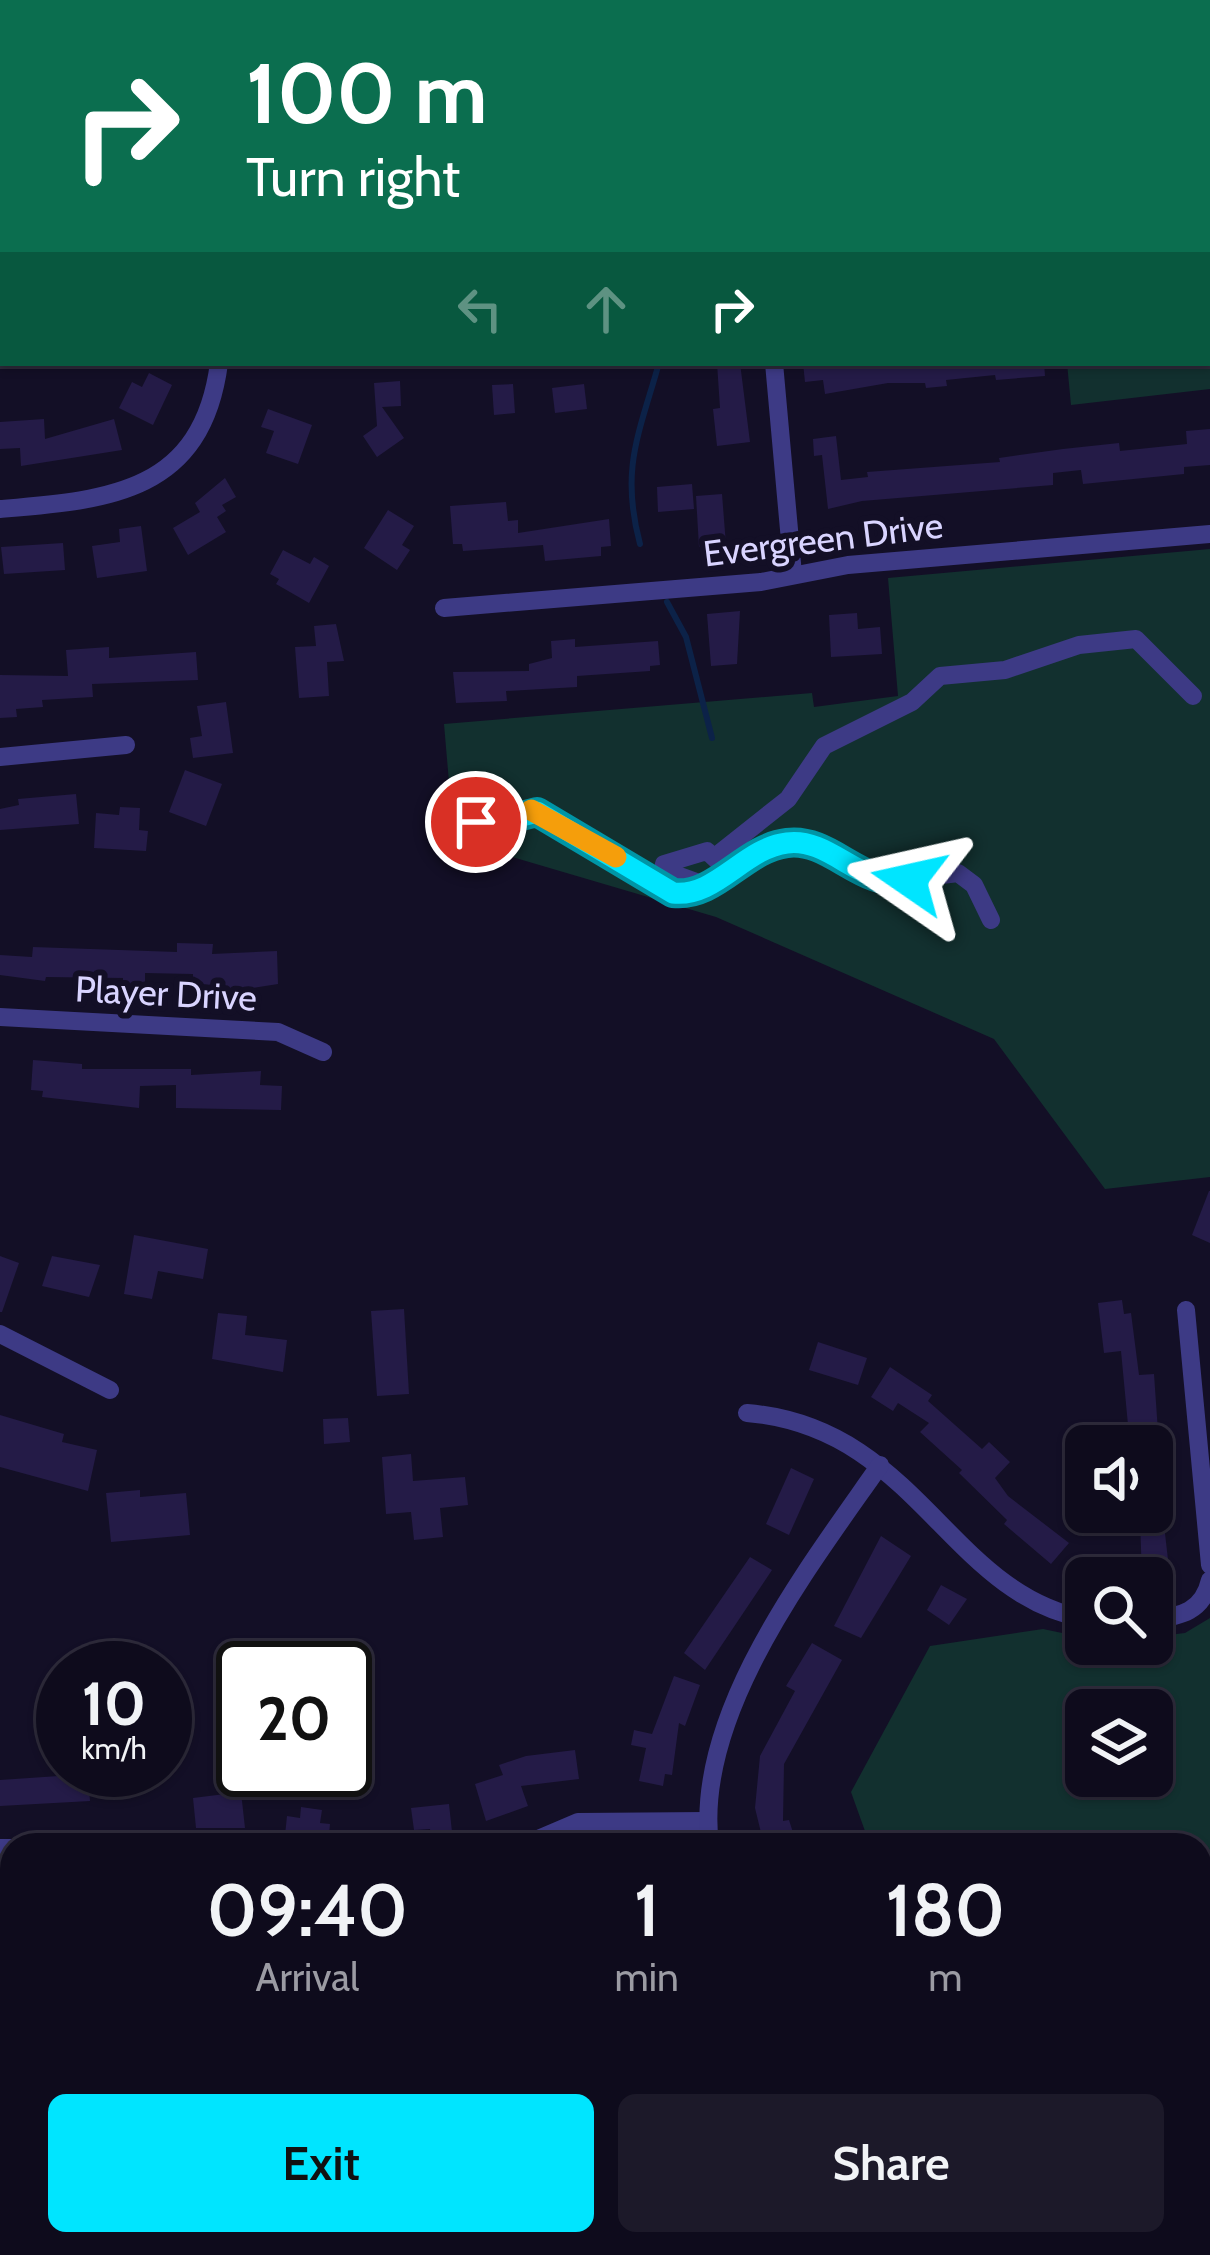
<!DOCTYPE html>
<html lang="en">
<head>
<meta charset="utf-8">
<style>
  body { margin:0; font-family:Cabin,sans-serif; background:#1c1929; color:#f1f3f6; height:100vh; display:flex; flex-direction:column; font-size:45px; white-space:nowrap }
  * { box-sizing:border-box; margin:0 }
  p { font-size:39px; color:#9b9ba3 }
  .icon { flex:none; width:66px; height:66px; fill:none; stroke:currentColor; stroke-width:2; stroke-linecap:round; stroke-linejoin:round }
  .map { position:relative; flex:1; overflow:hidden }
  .drawer { position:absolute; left:0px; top:1833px; width:1212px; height:423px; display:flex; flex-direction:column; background:#0e0b1c; border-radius:36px 36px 0 0; box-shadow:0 3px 9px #0004,0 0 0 3px #2e2b3b }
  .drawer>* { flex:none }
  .hud { position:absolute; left:0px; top:0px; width:1212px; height:366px; box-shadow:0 3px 9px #0004,0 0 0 3px #2e2b3b; background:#0b6e4f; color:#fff; overflow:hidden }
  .tools { position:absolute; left:1065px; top:1425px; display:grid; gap:24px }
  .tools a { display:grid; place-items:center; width:108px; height:108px; border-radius:18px; background:#0e0b1c; box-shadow:0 3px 9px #0004,0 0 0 3px #2e2b3b; font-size:60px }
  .speed { position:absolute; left:36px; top:1641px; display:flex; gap:24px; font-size:60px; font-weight:700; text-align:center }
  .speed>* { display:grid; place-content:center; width:156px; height:156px; border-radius:50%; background:#0e0b1c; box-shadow:0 3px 9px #0004,0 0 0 3px #2e2b3b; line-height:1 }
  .speed small { font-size:30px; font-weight:400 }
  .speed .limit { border:6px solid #111; border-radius:18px; background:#fff; color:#111 }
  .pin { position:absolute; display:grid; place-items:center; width:102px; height:102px; color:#fff; margin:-51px; border:6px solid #fff; border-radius:50%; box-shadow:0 3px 12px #0007 }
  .me { position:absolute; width:132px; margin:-66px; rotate:281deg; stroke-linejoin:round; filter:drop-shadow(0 0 9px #0008) }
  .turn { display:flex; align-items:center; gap:42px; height:252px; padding:0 48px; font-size:54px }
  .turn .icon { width:156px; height:156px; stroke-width:2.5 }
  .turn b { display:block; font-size:84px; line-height:102px }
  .lanes { display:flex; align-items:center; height:114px; padding:0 48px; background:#0003; justify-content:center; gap:60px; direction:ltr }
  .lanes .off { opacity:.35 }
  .eta { display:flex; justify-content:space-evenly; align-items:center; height:204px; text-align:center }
  .eta b { font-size:72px; font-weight:600; line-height:84px }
  .cta { display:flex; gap:24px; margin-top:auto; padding:24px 48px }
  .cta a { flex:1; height:138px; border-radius:18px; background:#00e5ff; color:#111; font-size:48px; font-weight:600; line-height:138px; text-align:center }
  .cta a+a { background:#1c1929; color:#f1f3f6 }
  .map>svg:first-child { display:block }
</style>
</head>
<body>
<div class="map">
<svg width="1210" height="2255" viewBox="0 0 1210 2255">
  <rect width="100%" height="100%" fill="#130f26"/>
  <g fill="#12302f" fill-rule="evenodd">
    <path d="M753,0H1210V389L1071,405L1067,363H1209V3Z"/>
    <path d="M1210,549V1177L1105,1189L994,1039L716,917L454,840L444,724L812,693L814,707L898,696L888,578Z"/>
    <path d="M1210,1618V2161L1200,2166V1845H870L851,1792L930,1646L1043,1629L1086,1638V1644H1152V1637L1185,1633ZM1152,1710V1776H1086V1710Z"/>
    <path d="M12,2164V2244H653L643,2255H0V2168Z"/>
  </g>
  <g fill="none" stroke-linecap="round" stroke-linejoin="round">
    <g stroke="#0c2248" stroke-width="6">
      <path d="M490,0L495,3"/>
      <path d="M640,544C620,469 639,434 659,363"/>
      <path d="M667,602L686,637L712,738"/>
      <path d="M1200,2056L1210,2055"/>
      <path d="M0,2112L12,2110"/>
    </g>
  </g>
  <g fill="#241b47">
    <path d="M717,363H740L750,442L717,446L713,409L720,408Z"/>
    <path d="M803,363H1044L1045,376L996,380L995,375L946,380L947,386L926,388L925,383H888L825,394L823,380L805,382Z"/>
    <path d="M149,373L172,385L153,425L119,408L132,382L142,387Z"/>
    <path d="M400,381L401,406L382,407L404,438L377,457L363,436L377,426L374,383Z"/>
    <path d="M513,384L515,413L494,415L492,385Z"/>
    <path d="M584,384L587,409L555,413L552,388Z"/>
    <path d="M268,409L312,425L298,464L266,453L274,431L261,427Z"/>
    <path d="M44,419L45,439L114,419L122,450L21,466L20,448L0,449V422Z"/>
    <path d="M1210,429V465L1184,467V474L1083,484L1081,470L1053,473V485L862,501L828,509L822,455L814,456L813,439L836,436L841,480L868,477L867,472L1000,462L999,458L1063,449L1119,443L1120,451L1187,444L1186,431Z"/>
    <path d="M225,478L236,497L222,505L226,511L217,517L226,532L188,555L173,528L200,512L195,503Z"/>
    <path d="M692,484L694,509L658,512L657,487Z"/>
    <path d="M722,494L726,545L699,547L696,496Z"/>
    <path d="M506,502L508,521L518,520V533L609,519L611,546L601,547V556L545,561L543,545L463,551L462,544H453L450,506Z"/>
    <path d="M388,510L414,526L402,545L410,550L397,570L364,548Z"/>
    <path d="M141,526L147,571L97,578L92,546L120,542L119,529Z"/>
    <path d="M63,543L65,570L4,574L1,547Z"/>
    <path d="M283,550L310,564L314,557L329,566L309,603L276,584L279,579L270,574Z"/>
    <path d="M740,611L737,664L711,666L707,614Z"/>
    <path d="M857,613L858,629L880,627L882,654L831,657L829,615Z"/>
    <path d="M336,624L344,661L327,662L329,696L299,698L295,647L316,646L314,626Z"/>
    <path d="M575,639V647L658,641L660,665L650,666V671L577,676V687L506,691L507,701L456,703L453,672L529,671V664L552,658L551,641Z"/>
    <path d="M109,647V658L196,652L198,680L92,684L93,697L42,700L43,707L16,709L17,717L0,718V675L68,676L66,650Z"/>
    <path d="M226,702L233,753L193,758L190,738L202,736L197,706Z"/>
    <path d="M185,770L222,784L206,826L169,812Z"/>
    <path d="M76,794L79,824L0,830V809L19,805L18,799Z"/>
    <path d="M120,807L140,808L139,830L148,831L146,851L94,848L96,813L119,815Z"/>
    <path d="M177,943L213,944L212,954L277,951L278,984L227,992L193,990V974L145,973V986L123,985V978L46,977L45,981L0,975V955L32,957L33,947L177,952Z"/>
    <path d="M33,1060L82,1064V1069H191V1075L261,1071L260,1085L282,1086L281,1110L176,1108V1085L140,1086L139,1108L42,1097L43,1091L31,1090Z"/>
    <path d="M1209,1191H1210V1243L1192,1235Z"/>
    <path d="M134,1235L208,1249L203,1279L158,1271L152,1299L124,1294Z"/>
    <path d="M0,1256L19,1263L2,1312H0Z"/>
    <path d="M52,1256L100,1265L89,1297L42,1286Z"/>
    <path d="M1122,1300L1124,1314L1131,1313L1139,1375L1154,1374L1159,1446H1130L1121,1351L1104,1353L1098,1303Z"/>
    <path d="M404,1309L409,1394L377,1396L371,1311Z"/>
    <path d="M218,1313L247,1316L245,1335L287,1340L283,1372L212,1359Z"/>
    <path d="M818,1342L867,1358L858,1385L809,1370Z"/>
    <path d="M890,1367L932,1395L928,1401L982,1449L989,1442L1010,1462L995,1478L1008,1496L1069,1543L1051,1564L1004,1524L1007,1520L959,1473L962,1470L920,1432L929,1423L898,1403L893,1411L871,1397Z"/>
    <path d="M0,1415L64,1434L62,1442L97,1450L88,1491L0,1467Z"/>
    <path d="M348,1418L350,1442L324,1444L323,1419Z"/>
    <path d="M411,1454L413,1481L465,1477L468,1505L440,1508L443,1537L414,1540L411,1512L386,1514L382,1457Z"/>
    <path d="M791,1468L814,1479L789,1535L766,1524Z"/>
    <path d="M140,1490V1497L186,1493L190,1535L111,1542L106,1493Z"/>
    <path d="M1163,1516L1170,1577L1142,1578L1140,1519Z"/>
    <path d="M881,1536L911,1556L861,1638L834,1626Z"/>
    <path d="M750,1557L772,1570L705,1670L684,1653Z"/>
    <path d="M941,1585L967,1599L949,1625L927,1610Z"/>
    <path d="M812,1643L842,1660L784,1764L783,1821L789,1820L797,1845H764L755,1808L760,1756L795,1691L786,1686Z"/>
    <path d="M674,1676L700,1685L685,1726L679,1723L672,1775L665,1774L663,1786L639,1781L646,1748L631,1745L634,1730L652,1734Z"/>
    <path d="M575,1750L579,1779L521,1786L528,1806L486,1821L475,1784L503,1775L499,1765L526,1756Z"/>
    <path d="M88,1774L90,1801L0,1806V1780Z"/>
    <path d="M241,1792L245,1828H196L193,1798Z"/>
    <path d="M449,1804L453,1841L432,1844L430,1829L414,1830L411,1808Z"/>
    <path d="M301,1807L322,1810L320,1823L330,1824L328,1845H284L287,1816L300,1818Z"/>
  </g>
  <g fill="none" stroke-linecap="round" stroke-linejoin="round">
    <g stroke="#3d3a85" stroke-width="18">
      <path d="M739,0V3"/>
      <path d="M0,203L3,201"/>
      <path d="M774,363L793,574"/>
      <path d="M0,509C107,500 202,494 219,363"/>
      <path d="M444,608L761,582L848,565L1210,534"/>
      <path d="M0,757L126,745"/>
      <path d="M476,822L496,823L537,812L683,894L715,883L724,868L796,842L885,882L958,873L974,885L991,920"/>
      <path d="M716,856L788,799L824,746L912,702L940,676L1005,670L1079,645L1136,639L1193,696"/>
      <path d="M707,886L663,870L664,864L707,851L722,865"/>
      <path d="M0,1017L278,1032L323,1052"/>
      <path d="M1186,1310L1210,1565"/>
      <path d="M0,1334L110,1390"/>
      <path d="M747,1413C917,1427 948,1594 1086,1619"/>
      <path d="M1152,1619C1181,1617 1203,1611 1210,1580"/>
      <path d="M63,1845H74"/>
      <path d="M524,1845L578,1822L707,1821"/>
      <path d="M710,1845C693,1715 809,1567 880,1465"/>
      <path d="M0,1848H12"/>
      <path d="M939,2244L955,2255"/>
    </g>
  </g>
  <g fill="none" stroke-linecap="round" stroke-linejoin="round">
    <g stroke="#0095a6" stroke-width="30">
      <path id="route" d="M476,822L487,825L537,812L673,893C716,898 744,848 787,843C831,837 861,889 909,880"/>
    </g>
    <use href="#route" stroke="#00e5ff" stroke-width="21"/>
    <path stroke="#f59e0b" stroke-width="21" d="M531,810L616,857"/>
  </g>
  <g text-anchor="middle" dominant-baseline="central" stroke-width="12" stroke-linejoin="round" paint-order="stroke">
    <g font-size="36" fill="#d9d4ff" stroke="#130f26">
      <text transform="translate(823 539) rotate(-7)">Evergreen Drive</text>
      <text transform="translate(166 993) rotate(3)">Player Drive</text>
    </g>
  </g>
</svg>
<div class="tools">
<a><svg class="icon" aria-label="sound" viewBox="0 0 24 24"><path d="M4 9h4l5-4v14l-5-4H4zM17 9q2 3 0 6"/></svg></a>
<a><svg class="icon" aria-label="search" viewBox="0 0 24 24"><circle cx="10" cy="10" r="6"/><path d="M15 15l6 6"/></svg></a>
<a><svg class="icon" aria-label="layers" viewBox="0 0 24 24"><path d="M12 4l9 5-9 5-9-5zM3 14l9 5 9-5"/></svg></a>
</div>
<div class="speed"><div>10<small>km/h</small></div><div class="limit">20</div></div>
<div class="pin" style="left:476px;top:822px;background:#d93025"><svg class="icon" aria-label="arrive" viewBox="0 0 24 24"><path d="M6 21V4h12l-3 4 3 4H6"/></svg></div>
<svg class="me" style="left:909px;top:880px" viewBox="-20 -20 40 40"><path d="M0-17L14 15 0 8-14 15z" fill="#00e5ff" stroke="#fff" stroke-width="4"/></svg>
<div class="hud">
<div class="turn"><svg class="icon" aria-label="right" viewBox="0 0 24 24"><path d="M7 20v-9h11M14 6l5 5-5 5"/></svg><div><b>100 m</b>Turn right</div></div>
<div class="lanes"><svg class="icon off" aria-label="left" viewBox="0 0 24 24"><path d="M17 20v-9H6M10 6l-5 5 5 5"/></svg><svg class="icon off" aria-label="ahead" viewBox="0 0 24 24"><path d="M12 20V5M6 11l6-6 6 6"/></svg><svg class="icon" aria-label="right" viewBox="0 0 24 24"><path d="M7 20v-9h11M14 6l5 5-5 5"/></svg></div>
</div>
<section class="drawer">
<div class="eta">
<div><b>09:40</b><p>Arrival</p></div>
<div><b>1</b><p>min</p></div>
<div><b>180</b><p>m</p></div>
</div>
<div class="cta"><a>Exit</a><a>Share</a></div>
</section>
</div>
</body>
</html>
